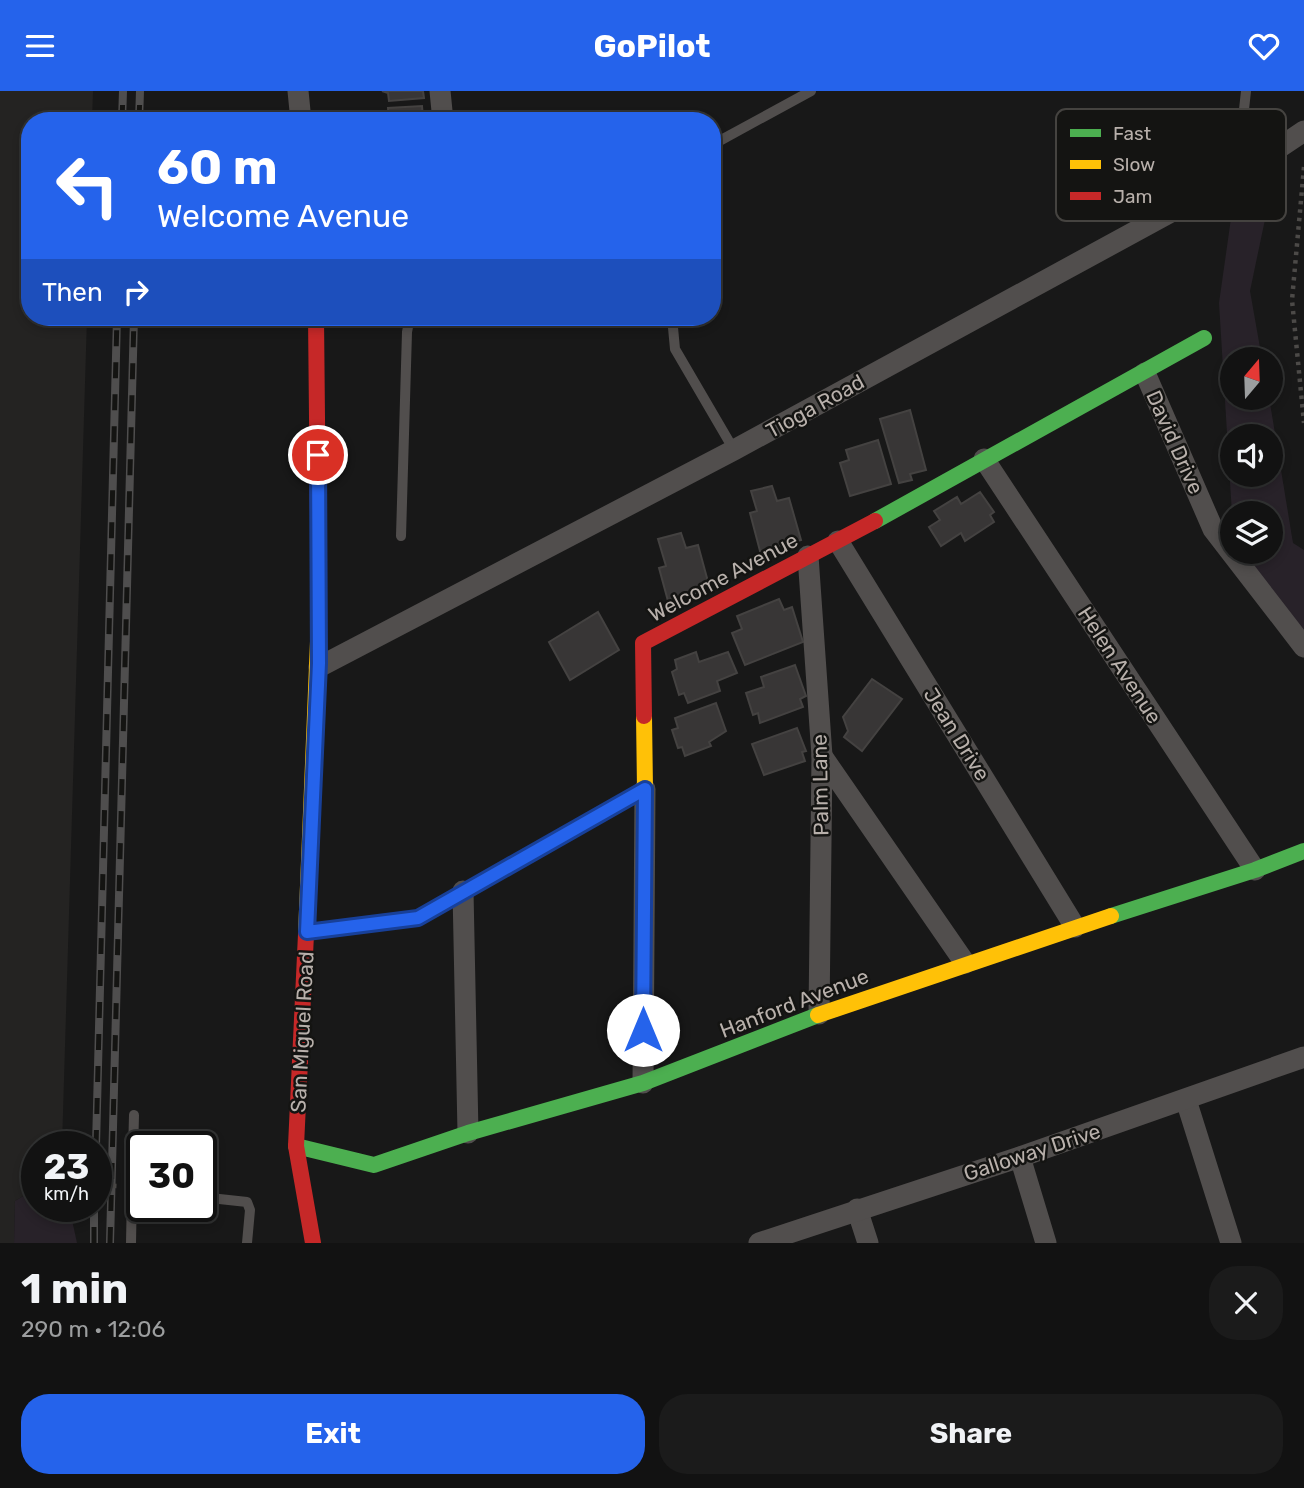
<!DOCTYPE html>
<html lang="en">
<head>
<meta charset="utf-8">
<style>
  body { margin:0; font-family:Rubik,sans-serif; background:#1b1b1b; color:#f1f3f6; height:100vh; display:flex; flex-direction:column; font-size:26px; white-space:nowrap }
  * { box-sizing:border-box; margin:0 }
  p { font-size:23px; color:#9c9e9f }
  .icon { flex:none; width:38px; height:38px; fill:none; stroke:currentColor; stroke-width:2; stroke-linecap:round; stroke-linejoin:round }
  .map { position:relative; height:1152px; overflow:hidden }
  .drawer { display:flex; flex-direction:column; background:#121212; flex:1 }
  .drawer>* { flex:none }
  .top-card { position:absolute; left:21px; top:21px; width:700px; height:214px; border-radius:28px; box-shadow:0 4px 10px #0003,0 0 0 2px #313232; background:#2563eb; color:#fff; overflow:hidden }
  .needle { width:46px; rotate:19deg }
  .controls { position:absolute; left:1220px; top:256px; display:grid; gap:14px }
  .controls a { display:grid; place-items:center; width:63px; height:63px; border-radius:50%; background:#121212; box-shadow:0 4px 10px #0003,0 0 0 2px #313232; font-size:35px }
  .speed { position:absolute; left:21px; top:1040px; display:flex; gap:14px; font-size:35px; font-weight:700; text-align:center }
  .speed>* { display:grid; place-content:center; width:91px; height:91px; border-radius:50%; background:#121212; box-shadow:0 4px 10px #0003,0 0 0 2px #313232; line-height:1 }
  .speed small { font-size:18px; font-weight:400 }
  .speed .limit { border:4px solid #111; border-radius:10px; background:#fff; color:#111 }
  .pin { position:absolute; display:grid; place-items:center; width:60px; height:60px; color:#fff; margin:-30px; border:4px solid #fff; border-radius:50%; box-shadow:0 2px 7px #0007 }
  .me { position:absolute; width:77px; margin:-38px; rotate:0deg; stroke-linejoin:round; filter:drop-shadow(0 0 5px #0008) }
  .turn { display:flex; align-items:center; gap:24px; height:147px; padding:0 21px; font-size:32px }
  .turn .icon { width:91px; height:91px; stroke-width:2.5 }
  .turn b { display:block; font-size:49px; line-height:60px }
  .then { display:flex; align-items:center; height:66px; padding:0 21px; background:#0003; gap:14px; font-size:26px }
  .round { display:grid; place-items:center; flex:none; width:74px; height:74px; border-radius:28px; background:#1b1b1b }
  .overview { display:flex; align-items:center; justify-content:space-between; height:119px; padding:0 21px }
  h1 { font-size:42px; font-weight:700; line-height:52px }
  .cta { display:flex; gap:14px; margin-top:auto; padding:14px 21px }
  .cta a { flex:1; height:80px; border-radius:28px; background:#2563eb; color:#fff; font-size:28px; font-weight:700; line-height:80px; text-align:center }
  .cta a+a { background:#1b1b1b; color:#f1f3f6 }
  header { display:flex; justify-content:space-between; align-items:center; height:91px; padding:0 21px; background:#2563eb; color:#fff; font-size:32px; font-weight:700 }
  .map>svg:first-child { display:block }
</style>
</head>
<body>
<header><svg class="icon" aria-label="menu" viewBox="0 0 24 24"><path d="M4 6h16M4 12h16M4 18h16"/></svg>GoPilot<svg class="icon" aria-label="heart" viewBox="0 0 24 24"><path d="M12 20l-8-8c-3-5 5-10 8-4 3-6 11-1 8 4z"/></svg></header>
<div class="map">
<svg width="1304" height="1152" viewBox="0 0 1304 1152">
  <rect width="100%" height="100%" fill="#181818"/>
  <path fill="#242322" d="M0,0H93L92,30H30V226H87L62,1055H37V1097L15,1110L14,1152H0Z"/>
  <g fill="#282229" fill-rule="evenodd">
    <path d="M1280,57L1250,200L1262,268H1232V306H1269L1293,452L1304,459V556L1234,460H1270V422L1232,423L1219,212L1237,85ZM1232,345H1270V383H1232Z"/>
    <path d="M37,1097V1115H69L77,1152H14L15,1110Z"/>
  </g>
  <g fill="#383636" stroke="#444241" stroke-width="2">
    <path d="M382,0H423L424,7L389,10L388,2Z"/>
    <path d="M422,15L423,27H429V30H384L389,29L388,17Z"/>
    <path d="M910,319L926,379L910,383L912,389L899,392L880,328Z"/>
    <path d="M878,349L891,393L850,405L840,372L849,369L846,359Z"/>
    <path d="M772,395L777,410L789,407L801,449L760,460L750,422L757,420L751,400Z"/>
    <path d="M980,401L994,421L990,424L994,431L965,450L961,442L941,455L929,436L940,429L934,420L957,406L961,413Z"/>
    <path d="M681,442L686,457L698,454L710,498L668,510L659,477L666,475L658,448Z"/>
    <path d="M779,508L784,519L792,516L803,551L745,574L732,542L742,538L737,525Z"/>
    <path d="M598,521L619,559L570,589L549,551Z"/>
    <path d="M696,561L699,571L728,561L737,582L717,590L720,600L688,612L684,602L679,604L672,581L677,578L675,569Z"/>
    <path d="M795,574L806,605L800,608L803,616L760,632L758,622L753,624L746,602L764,596L761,586Z"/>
    <path d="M872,588L902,608L862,660L844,646L848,640L843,626Z"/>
    <path d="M716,612L726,640L709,651L711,655L685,665L682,656L678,657L672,639L678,637L675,627Z"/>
    <path d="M797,637L806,660L802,661L805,670L764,684L752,653Z"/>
  </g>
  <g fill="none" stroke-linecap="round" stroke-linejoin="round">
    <g stroke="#4c4a48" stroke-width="4.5" stroke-dasharray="3.5 5" stroke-linecap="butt">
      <path d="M1304,76L1292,209L1304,332"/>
      <path d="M80,1055V1048"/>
    </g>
    <g stroke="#514e4d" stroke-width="10">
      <path d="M712,54L811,0"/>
      <path d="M1237,83L1246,0"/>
      <path d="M672,226L675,258L734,359"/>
      <path d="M401,445L407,241L410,226"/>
      <path d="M132,1101L134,1024"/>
      <path d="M201,1106L247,1111L250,1119L247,1152"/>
      <path d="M131,1152L132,1101L142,1102"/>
    </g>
    <g stroke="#514e4d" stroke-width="21">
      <path d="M298,0L301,30"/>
      <path d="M440,0L443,30"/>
      <path d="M1145,282L1213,438L1304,556"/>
      <path d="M984,368L1255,779"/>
      <path d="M838,450L1075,836"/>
      <path d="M808,465L822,665L819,923"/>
      <path d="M319,576L734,359L1237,85L1304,40"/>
      <path d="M822,665L965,872"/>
      <path d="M463,800L468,1042"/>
      <path d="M643,992L645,698"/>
      <path d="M1186,1009L1231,1152"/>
      <path d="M1020,1066L1046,1152"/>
      <path d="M857,1118L868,1152"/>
      <path d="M759,1152L1020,1066L1304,966"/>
    </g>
    <g stroke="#4caf50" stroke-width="16">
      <path d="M875,430L1204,247"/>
      <path d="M1111,825L1255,779L1304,760"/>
      <path d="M296,1055L374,1074L468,1042L643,992L818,924"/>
    </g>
    <g stroke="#ffc107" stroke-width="16">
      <path d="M307,841L418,827L645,698L644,625"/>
      <path d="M306,843L319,526"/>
      <path d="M818,924L1111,825"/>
    </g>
    <g stroke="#c62828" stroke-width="16">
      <path d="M316,226L319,526"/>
      <path d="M644,625L643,552L875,430"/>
      <path d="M306,843L296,1055L313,1152"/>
    </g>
    <g stroke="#4f4e4e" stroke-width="8">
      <g id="rail">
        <path d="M122,30L123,0"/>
        <path d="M139,30L140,0"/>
        <path d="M96,1055L117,226"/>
        <path d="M94,1152V1115"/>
        <path d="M110,1152L134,226"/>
      </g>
    </g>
    <use href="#rail" stroke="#141412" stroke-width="5" stroke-dasharray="16" stroke-linecap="butt"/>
    <path stroke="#4c4a48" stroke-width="4.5" stroke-dasharray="3.5 5" stroke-linecap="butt" d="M96,1094L118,1095"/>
  </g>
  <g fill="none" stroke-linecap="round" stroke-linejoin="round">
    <g stroke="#184099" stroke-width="18">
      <path id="route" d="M318,364L319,572L307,841L418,827L645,698L643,939"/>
    </g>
    <use href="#route" stroke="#2563eb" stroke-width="12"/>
  </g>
  <g text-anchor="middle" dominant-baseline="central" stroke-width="5" stroke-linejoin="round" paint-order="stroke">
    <g font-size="21" fill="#b8b0ab" stroke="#141412">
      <text transform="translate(815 315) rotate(-29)">Tioga Road</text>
      <text transform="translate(1175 351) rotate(66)">David Drive</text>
      <text transform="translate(723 486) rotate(-28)">Welcome Avenue</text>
      <text transform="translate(1120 574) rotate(57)">Helen Avenue</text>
      <text transform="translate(957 643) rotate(58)">Jean Drive</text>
      <text transform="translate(820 694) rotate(-91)">Palm Lane</text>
      <text transform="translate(794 912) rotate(-21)">Hanford Avenue</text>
      <text transform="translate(302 941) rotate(-87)">San Miguel Road</text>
      <text transform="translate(1032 1061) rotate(-18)">Galloway Drive</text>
    </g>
  </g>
  <rect x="1056" y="18" width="230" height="112" rx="10" fill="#141412" stroke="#454340" stroke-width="2"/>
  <rect x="1070" y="38" width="31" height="8" fill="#4caf50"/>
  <rect x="1070" y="69" width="31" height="9" fill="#ffc107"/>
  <rect x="1070" y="101" width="31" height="8" fill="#c62828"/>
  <g font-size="19" fill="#b8b0ab">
    <text x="1113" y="49">Fast</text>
    <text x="1113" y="80">Slow</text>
    <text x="1113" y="112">Jam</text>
  </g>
</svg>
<div class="controls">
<a><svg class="needle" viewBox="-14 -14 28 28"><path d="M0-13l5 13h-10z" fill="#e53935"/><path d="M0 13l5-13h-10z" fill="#9c9e9f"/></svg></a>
<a><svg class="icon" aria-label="sound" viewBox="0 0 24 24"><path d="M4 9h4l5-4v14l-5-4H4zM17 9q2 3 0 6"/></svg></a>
<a><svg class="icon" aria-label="layers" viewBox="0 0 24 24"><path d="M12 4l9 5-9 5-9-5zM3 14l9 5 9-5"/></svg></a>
</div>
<div class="speed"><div>23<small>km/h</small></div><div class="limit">30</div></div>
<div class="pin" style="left:318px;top:364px;background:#d93025"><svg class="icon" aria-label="arrive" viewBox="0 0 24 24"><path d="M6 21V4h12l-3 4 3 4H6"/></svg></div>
<svg class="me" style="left:643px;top:939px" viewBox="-20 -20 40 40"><circle r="19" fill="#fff"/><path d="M0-13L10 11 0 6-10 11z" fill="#2563eb"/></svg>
<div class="top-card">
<div class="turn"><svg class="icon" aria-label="left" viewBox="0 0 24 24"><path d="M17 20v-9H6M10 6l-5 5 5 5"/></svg><div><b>60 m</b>Welcome Avenue</div></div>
<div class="then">Then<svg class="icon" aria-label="right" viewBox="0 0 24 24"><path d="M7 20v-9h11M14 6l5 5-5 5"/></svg></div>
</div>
</div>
<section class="drawer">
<div class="overview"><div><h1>1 min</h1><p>290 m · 12:06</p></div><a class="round"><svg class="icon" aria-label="close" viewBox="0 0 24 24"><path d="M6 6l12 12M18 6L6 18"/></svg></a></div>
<div class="cta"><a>Exit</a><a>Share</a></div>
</section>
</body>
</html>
